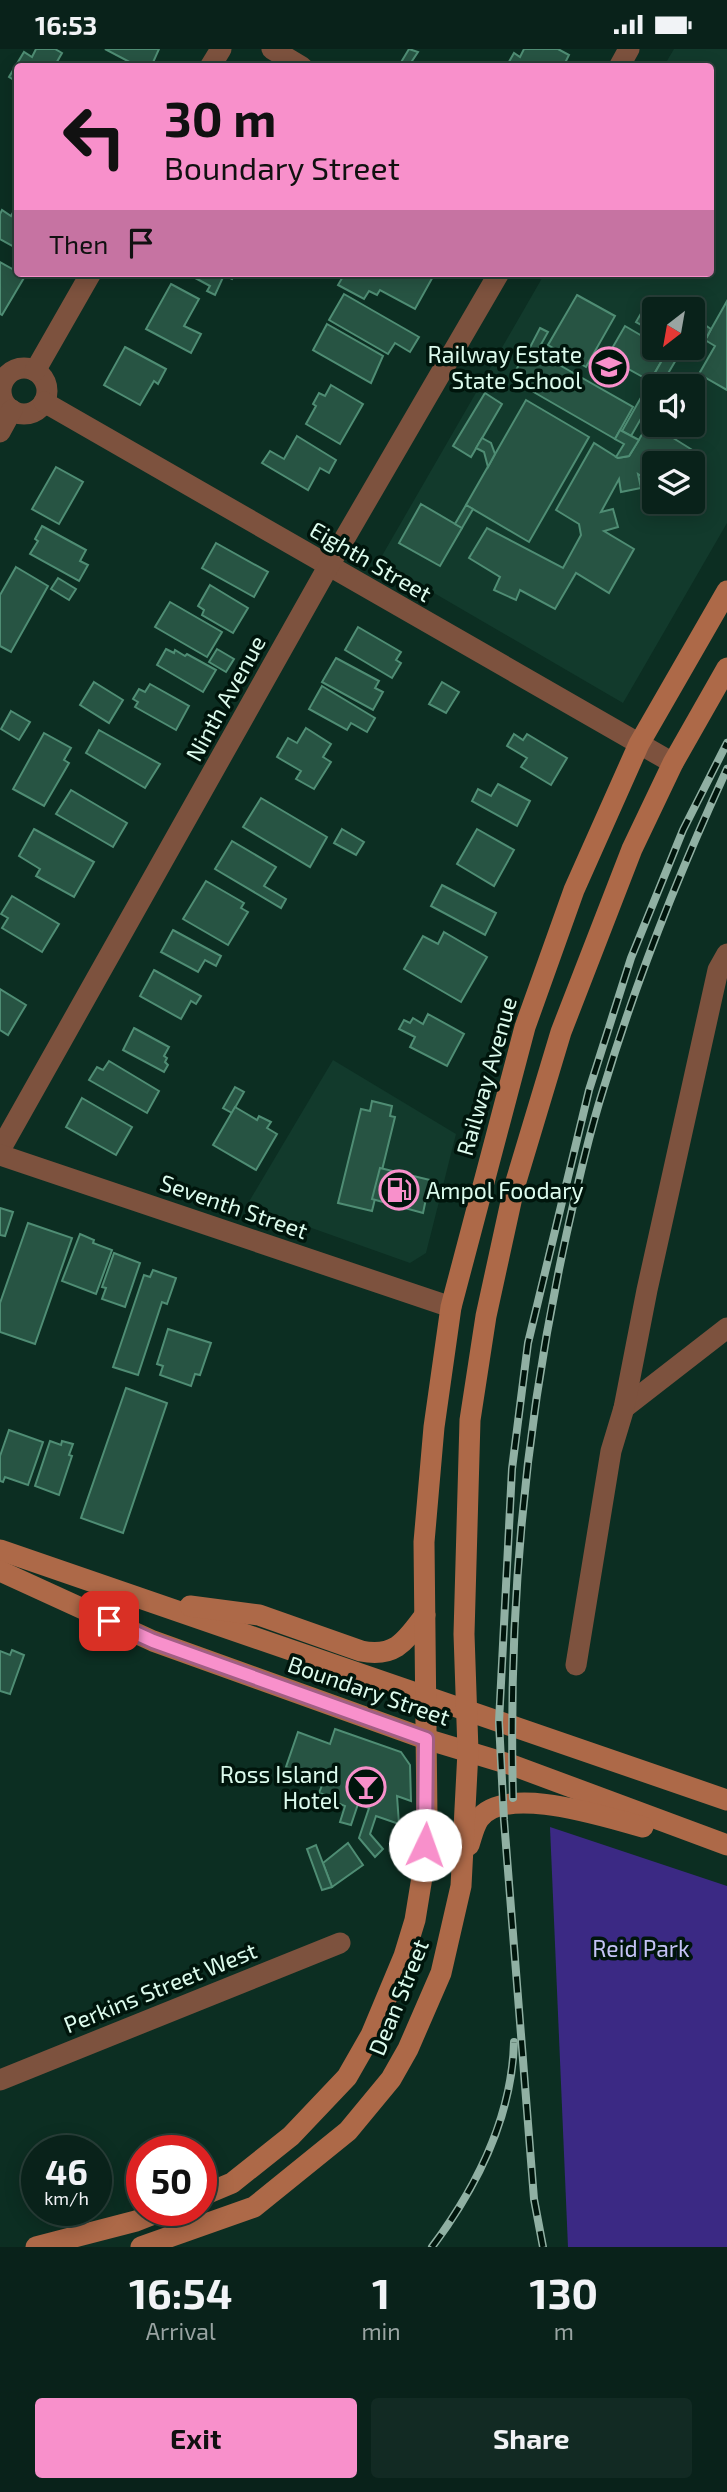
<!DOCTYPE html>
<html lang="en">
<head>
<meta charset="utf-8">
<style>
  body { margin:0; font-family:"Exo 2",sans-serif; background:#122a23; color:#f1f3f6; height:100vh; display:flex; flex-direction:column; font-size:26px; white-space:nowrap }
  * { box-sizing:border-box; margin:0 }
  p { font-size:23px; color:#99a4a2 }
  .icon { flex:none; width:38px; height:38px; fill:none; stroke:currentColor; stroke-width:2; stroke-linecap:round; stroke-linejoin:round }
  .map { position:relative; height:2198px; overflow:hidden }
  .sheet { display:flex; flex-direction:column; background:#09221a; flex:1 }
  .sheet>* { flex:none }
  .top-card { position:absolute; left:14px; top:14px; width:700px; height:214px; border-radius:7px; box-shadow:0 4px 18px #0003,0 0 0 2px #293f39; background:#f890cb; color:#111; overflow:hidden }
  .needle { width:46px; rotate:211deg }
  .buttons { position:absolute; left:642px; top:248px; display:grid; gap:14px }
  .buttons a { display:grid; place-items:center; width:63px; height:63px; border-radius:7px; background:#09221a; box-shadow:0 4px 18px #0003,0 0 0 2px #293f39; font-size:35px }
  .speed { position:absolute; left:21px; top:2086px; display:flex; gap:14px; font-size:35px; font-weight:700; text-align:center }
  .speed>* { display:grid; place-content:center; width:91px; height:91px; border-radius:50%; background:#09221a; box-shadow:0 4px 18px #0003,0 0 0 2px #293f39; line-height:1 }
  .speed small { font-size:18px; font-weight:400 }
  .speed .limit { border:10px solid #d22; background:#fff; color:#111 }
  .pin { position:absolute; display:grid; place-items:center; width:60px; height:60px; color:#fff; margin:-30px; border-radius:14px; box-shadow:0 4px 10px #0006 }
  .me { position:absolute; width:77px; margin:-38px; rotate:3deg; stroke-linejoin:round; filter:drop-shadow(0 0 5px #0008) }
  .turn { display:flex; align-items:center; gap:24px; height:147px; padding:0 35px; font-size:32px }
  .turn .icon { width:91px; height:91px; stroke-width:2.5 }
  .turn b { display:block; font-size:49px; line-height:60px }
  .then { display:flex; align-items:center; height:66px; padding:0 35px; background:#0003; gap:14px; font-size:26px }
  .eta { display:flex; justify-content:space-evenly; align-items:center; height:119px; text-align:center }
  .eta b { font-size:42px; font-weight:700; line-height:49px }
  .cta { display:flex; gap:14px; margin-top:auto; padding:14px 35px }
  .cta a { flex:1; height:80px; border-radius:7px; background:#f890cb; color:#111; font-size:28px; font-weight:700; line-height:80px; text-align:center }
  .cta a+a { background:#122a23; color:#f1f3f6 }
  .status { display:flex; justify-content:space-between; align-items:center; height:49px; padding:0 35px; background:#09221a; direction:ltr }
  .status svg { height:19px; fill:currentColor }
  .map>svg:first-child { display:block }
</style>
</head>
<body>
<div class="status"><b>16:53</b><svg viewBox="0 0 49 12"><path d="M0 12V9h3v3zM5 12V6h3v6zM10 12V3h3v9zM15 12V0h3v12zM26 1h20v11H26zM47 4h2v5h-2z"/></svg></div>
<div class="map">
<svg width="727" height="2198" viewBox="0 0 727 2198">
  <rect width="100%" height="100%" fill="#0c2e22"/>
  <g fill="#123a2c" fill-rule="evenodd">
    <path d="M674,0H727V474L623,654L379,512L545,224H710V18L664,17ZM654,261H693V299H654ZM654,338H693V376H654ZM654,415H693V453H654Z"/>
    <path d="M333,1011L456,1085L426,1204L410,1214L247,1156Z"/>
  </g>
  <path fill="#3b2984" d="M550,1778L727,1837V2198H568Z"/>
  <g fill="#275443" stroke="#4f8d74" stroke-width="2">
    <path d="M36,0H55L62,4L54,18H18V40L14,38L17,33L9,28L24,3L32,8Z"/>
    <path d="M105,0H159L151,18H139Z"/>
    <path d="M409,0L418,3L408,18H404L400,15Z"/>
    <path d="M524,0H558L569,6L563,18H506L514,4L520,8Z"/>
    <path d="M16,158L18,159V200L0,190V165L2,161L11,167Z"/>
    <path d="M0,213L25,227L2,266L0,265Z"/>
    <path d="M186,224H236L232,230L224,226L215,246L207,242L210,237Z"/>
    <path d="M345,224H435L415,260L380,241L377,246L369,242L364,250L338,236Z"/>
    <path d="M171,235L199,250L184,277L201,285L191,304L146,280Z"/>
    <path d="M344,245L419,288L410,303L395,294L388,305L329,271Z"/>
    <path d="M577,246L615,267L586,318L548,296Z"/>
    <path d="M727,252V341L699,325L715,297L705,291Z"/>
    <path d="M647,254L659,261H654V283L636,273Z"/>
    <path d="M693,268L711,280L707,288L694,280L693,282Z"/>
    <path d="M327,275L383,307L371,334L313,301Z"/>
    <path d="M625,277L654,294V299L668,301L650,332L607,308Z"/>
    <path d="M540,279L548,283L534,308L527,304Z"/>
    <path d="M125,298L166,320L158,335L154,332L140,356L104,336Z"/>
    <path d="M669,299H683L660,338H654V347L631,387L622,382Z"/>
    <path d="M540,305L633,358L615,390L511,330L524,307L535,313Z"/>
    <path d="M331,336L363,355L340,395L306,375L316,357L313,355L319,344L325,347Z"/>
    <path d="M485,344L502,355L471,408L453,397Z"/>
    <path d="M526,351L589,388L529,493L466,456Z"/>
    <path d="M649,374L694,402L687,415H654V435L638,425L641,439L621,443L619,430L601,463L613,460L618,478L604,482L634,500L609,544L576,524L555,560L520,541L516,551L494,541L500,528L469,509L487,479L563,519L581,486L579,475L556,461L594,394L618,409L629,407Z"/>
    <path d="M620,381L639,391L629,407L618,409L616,408L624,395L615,390Z"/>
    <path d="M297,387L336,411L329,424L320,419L308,441L262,414L270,402L284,410Z"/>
    <path d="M482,389L491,394L495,405L488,418L484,403L476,399Z"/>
    <path d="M56,418L83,433L59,475L32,460Z"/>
    <path d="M693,419L705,426L693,448Z"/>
    <path d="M421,455L462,479L440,517L399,494Z"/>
    <path d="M466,456L473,460L462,479L455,475Z"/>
    <path d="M42,477L86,501L80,512L88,516L79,532L30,505L38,492L35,490Z"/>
    <path d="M216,494L268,523L254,548L202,519Z"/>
    <path d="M16,518L48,537L11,603L0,597V546Z"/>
    <path d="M58,529L76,540L69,551L51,540Z"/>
    <path d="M210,536L248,559L233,584L202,566L204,561L198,557Z"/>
    <path d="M170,553L222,583L207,608L155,578Z"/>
    <path d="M358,578L401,603L396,611L401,614L392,629L345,601Z"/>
    <path d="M166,600L174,604L175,601L185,607L187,605L216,621L203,643L157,616Z"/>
    <path d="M217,600L234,610L226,623L209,613Z"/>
    <path d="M336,609L379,632L375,639L383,643L373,661L322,633Z"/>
    <path d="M94,633L123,651L109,674L80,656Z"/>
    <path d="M442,633L459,643L446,664L429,655Z"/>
    <path d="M150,635L189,657L176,681L135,658L138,653L133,650L139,640L145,643Z"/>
    <path d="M322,637L375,669L367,683L351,674L347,681L309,660Z"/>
    <path d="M11,662L30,673L19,691L1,680Z"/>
    <path d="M306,679L331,695L323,708L331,713L314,740L296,730L301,722L277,708L288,689L297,694Z"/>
    <path d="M99,681L160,715L145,739L86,704Z"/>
    <path d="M44,684L71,699L64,711L69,714L44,757L13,740Z"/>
    <path d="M514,685L523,691L527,685L567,709L551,736L521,718L527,709L507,697Z"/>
    <path d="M498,735L530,752L517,777L472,752L478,740L491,747Z"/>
    <path d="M71,741L127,774L113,798L56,765Z"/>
    <path d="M261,749L327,788L310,818L243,778Z"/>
    <path d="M34,780L94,813L74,848L36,827L40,820L19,807Z"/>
    <path d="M342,780L364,793L356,806L334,794Z"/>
    <path d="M477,780L514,801L494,837L457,815Z"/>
    <path d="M232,792L276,818L264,837L286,850L281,859L215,820Z"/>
    <path d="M206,832L244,854L241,859L248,863L228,896L183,870Z"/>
    <path d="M442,836L496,864L485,886L431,857Z"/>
    <path d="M12,847L59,875L42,903L2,879L8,869L1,865Z"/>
    <path d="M173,881L221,907L216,917L205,911L198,923L161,903Z"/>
    <path d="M444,883L487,908L461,953L404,920L423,887L438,895Z"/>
    <path d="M154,921L201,947L196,955L191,952L181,970L140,947Z"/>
    <path d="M0,940L26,956L8,986L0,981Z"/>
    <path d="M428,965L464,985L447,1017L410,998L415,988L399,980L404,971L410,974L413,969L423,975Z"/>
    <path d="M134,979L169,998L164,1007L167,1009L165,1013L168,1016L164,1023L123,1001Z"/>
    <path d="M109,1012L159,1042L147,1064L89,1031L97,1018L103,1021Z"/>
    <path d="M235,1038L244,1043L232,1064L223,1059Z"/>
    <path d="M82,1049L132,1078L116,1106L66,1078Z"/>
    <path d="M372,1052L392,1057L390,1067L395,1068L372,1162L338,1154L361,1060L370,1062Z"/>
    <path d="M235,1058L257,1071L259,1067L271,1073L267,1079L277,1085L256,1121L213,1096Z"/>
    <path d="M380,1119L430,1131L423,1164L372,1150Z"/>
    <path d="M0,1159L13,1163L5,1187L0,1186Z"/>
    <path d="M28,1174L72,1189L35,1295L0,1283V1254Z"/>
    <path d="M80,1185L94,1191L93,1194L112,1201L96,1245L62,1232Z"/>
    <path d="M114,1204L140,1214L125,1258L102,1250L106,1239L102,1238Z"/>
    <path d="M153,1221L176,1229L167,1255L162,1253L138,1326L113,1318L144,1226L150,1228Z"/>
    <path d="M168,1280L211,1294L200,1326L195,1325L191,1337L160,1326L163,1317L157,1315Z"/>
    <path d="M126,1339L167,1354L123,1484L81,1469Z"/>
    <path d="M9,1381L43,1393L28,1436L5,1428L3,1433L0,1432V1407Z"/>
    <path d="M50,1392L61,1396L62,1392L73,1395L69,1406L72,1407L59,1446L35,1437Z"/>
    <path d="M12,1601L24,1606L10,1645L0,1642V1602L10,1606Z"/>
    <path d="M335,1680L401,1703L410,1716L411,1752L397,1747L399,1775L376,1767L370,1785L383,1800L375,1808L359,1789L369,1759L358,1755L351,1776L340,1773L345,1757L325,1749L326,1746L319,1744L324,1731L286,1718L298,1683L330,1695Z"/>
    <path d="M348,1794L363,1816L332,1838L323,1814Z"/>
    <path d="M316,1796L332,1838L322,1841L307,1800Z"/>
  </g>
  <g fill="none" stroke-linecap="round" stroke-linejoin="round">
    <g stroke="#7d523e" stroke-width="21">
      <path d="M272,0L302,18"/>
      <path d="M210,18L221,0"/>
      <path d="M619,18L629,0"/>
      <circle cx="24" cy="342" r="23"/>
      <path d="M35,322L91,224"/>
      <path d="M44,353L673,714"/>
      <path d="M0,383L12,361"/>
      <path d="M0,1101L328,518L499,224"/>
      <path d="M0,1106L451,1258"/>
      <path d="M624,1359L727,1279"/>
      <path d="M576,1616L611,1402L624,1359L647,1241L718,921L727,905"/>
    </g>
    <path stroke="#7d523e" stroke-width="21" d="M0,2031L340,1894"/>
    <g stroke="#ad6948" stroke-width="21">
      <path d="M0,1501L727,1751"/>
      <path d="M0,1522L153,1592L426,1690L512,1716L727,1796"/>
      <path d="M190,1557L259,1566L361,1602C396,1609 406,1591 425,1566"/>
      <path d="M469,1796C472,1787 474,1777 479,1770C505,1734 608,1769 643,1778"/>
      <path d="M201,2147L232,2134L291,2087L347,2028L371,1986L404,1907L415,1871L423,1822L427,1770L424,1493L434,1378L451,1258L525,978L574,841L639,695L727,542"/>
      <path d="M36,2198L136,2172L164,2161"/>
      <path d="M141,2198L254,2158L348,2082L391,2030L408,2000L441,1924L461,1837L468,1702L464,1585L470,1371L486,1267L514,1139L561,983L632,800L673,714L727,619"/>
    </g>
    <g stroke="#90b0a3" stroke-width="8">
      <g id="rail">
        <path d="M513,1749C508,1560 526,1368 567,1183C578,1134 589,1085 604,1038C637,929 679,824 727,720"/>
        <path d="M432,2198C476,2139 512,2068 514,1993"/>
        <path d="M543,2198L534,2150L504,1771L499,1673L512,1420L528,1294L589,1041L631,909L683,781L727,694"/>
      </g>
    </g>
    <use href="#rail" stroke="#00150c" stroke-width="5" stroke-dasharray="16" stroke-linecap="butt"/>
  </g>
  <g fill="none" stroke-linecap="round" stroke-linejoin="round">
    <g stroke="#a15e84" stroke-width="18">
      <path id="route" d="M109,1572L153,1592L426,1690L425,1796"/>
    </g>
    <use href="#route" stroke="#f890cb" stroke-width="12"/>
  </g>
  <defs>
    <g id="school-ring" transform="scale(2.0125)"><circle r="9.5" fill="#00150c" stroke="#f890cb" stroke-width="1.5"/><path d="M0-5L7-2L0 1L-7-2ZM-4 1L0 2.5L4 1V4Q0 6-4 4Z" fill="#f890cb"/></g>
    <g id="fuel-ring" transform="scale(2.0125)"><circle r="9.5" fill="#00150c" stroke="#f890cb" stroke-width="1.5"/><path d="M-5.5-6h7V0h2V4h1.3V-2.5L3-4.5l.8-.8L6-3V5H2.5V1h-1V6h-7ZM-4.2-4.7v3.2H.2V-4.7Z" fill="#f890cb"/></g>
    <g id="bar-ring" transform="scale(2.0125)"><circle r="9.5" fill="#00150c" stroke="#f890cb" stroke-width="1.5"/><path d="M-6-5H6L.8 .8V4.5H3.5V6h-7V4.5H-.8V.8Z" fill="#f890cb"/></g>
  </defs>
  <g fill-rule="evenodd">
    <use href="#school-ring" x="609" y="318"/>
    <use href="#fuel-ring" x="399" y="1141"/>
    <use href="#bar-ring" x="366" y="1738"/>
  </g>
  <g text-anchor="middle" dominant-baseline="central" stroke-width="7" stroke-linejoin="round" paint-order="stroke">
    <g font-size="23" fill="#dcfbed" stroke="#00150c" text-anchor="end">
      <text x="582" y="305">Railway Estate<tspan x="582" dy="26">State School</tspan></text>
      <text x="426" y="1141" text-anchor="start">Ampol Foodary</text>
      <text x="339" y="1725">Ross Island<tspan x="339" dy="26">Hotel</tspan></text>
    </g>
    <g font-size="23" fill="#dcfbed" stroke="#00150c">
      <text transform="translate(371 512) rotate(30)">Eighth Street</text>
      <text transform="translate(225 649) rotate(-61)">Ninth Avenue</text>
      <text transform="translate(486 1027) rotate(-74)">Railway Avenue</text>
      <text transform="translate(234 1157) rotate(19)">Seventh Street</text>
      <text transform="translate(369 1641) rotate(19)">Boundary Street</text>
      <text transform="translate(160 1938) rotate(-22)">Perkins Street West</text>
      <text transform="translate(398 1948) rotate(-68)">Dean Street</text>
    </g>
    <g font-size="23" fill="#c4c3f5" stroke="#00150c">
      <text x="641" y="1899">Reid Park</text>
    </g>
  </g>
</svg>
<div class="buttons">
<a><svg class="needle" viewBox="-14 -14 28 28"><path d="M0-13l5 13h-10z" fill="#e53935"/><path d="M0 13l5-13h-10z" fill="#99a4a2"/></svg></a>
<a><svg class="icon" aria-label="sound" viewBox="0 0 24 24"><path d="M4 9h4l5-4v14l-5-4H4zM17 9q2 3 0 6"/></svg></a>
<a><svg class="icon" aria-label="layers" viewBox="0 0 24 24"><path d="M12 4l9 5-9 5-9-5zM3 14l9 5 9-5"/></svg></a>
</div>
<div class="speed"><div>46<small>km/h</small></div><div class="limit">50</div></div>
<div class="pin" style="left:109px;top:1572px;background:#d93025"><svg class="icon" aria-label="arrive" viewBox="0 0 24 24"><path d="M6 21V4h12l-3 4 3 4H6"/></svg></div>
<svg class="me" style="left:425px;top:1796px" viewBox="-20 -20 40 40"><circle r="19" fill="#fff"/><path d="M0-13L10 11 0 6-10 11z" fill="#f890cb"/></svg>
<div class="top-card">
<div class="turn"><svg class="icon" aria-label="left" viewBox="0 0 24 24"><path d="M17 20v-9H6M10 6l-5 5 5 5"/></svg><div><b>30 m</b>Boundary Street</div></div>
<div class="then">Then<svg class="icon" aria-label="arrive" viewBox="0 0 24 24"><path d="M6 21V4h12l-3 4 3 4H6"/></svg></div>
</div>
</div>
<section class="sheet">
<div class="eta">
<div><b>16:54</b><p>Arrival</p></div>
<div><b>1</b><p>min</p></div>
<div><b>130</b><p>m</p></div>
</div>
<div class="cta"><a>Exit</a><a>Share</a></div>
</section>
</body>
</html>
